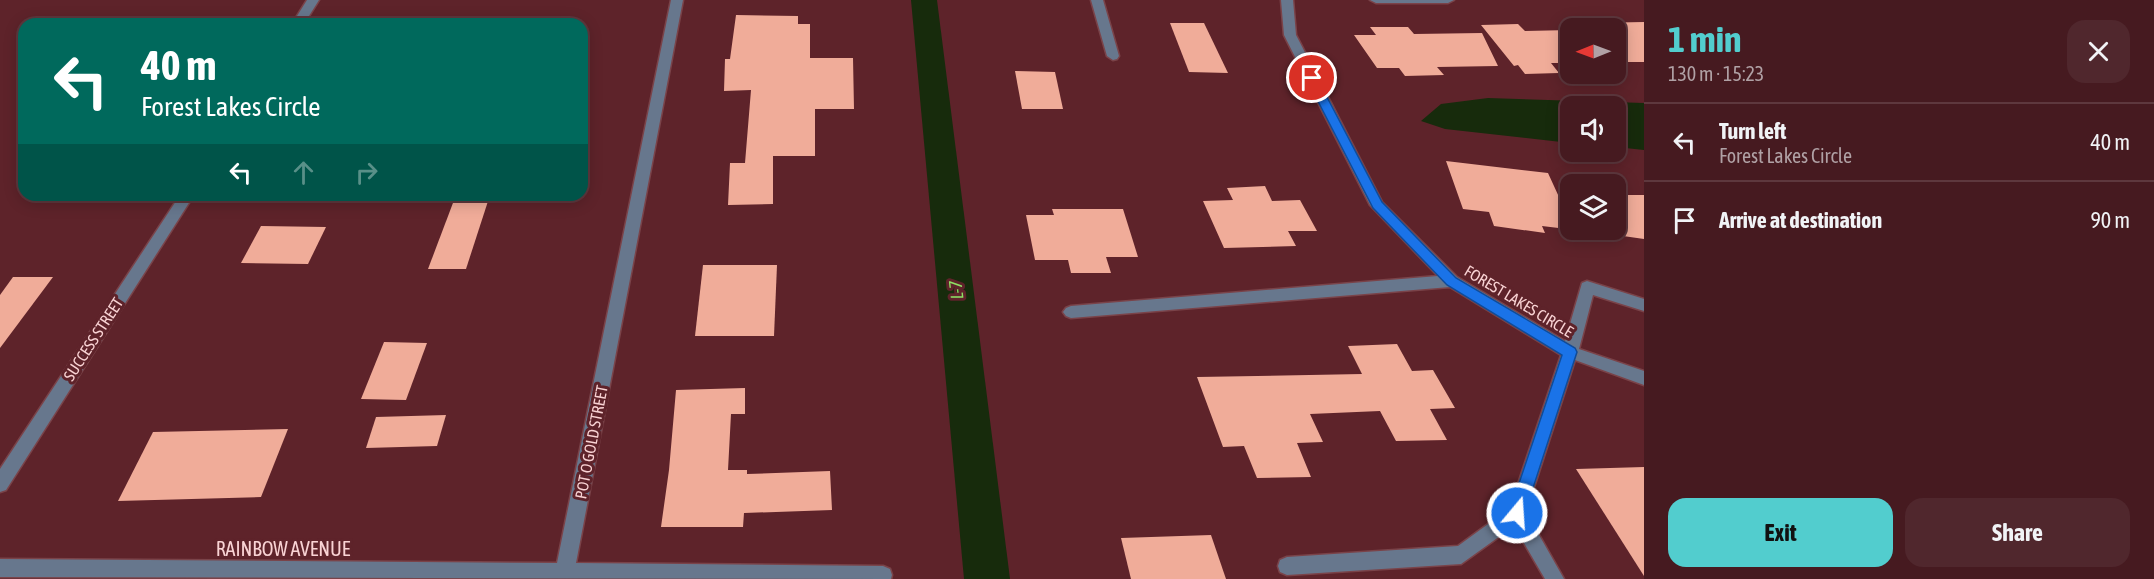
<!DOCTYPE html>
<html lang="en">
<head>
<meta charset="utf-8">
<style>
  body { margin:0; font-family:"Asap Condensed",sans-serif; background:#50272d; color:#f1f3f6; height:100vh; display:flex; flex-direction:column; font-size:22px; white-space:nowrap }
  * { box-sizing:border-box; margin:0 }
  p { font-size:20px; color:#b0a1a5 }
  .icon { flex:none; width:33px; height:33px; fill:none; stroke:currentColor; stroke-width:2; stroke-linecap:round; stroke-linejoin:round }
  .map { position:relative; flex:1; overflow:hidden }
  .sheet { display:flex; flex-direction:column; background:#461a20; width:510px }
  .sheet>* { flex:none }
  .guide { position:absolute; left:18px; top:18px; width:570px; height:183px; border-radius:18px; box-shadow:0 3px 15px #0003,0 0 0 2px #5e383e; background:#00695c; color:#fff; overflow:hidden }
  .needle { width:39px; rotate:269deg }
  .fabs { position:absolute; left:1560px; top:18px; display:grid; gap:12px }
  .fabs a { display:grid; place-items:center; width:66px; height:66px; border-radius:12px; background:#461a20; box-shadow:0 3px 15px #0003,0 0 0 2px #5e383e; font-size:30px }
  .pin { position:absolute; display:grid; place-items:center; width:51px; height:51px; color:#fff; margin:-26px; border:3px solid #fff; border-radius:50%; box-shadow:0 2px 6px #0007 }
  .me { position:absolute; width:66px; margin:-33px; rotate:18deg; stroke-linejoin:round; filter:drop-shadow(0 0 4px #0008) }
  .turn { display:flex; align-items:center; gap:21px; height:126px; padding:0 24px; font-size:27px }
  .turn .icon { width:78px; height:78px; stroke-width:2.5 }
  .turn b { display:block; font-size:42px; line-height:51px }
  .lanes { display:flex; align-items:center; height:57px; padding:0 24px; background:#0003; justify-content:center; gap:30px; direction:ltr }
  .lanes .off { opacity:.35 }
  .round { display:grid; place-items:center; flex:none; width:63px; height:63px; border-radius:18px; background:#50272d }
  .head { display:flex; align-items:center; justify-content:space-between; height:102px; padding:0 24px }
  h1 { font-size:36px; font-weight:700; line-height:45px; color:#52cdce }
  .cta { display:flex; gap:12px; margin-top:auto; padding:12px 24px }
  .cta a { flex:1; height:69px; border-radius:18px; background:#52cdce; color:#111; font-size:24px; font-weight:700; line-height:69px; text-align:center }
  .cta a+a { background:#50272d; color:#f1f3f6 }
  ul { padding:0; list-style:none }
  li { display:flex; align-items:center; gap:18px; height:78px; padding:0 24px; border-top:2px solid #5e383e }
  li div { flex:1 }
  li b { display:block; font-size:22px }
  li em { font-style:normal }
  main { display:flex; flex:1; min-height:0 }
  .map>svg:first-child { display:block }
</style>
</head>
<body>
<main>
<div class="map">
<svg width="1644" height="579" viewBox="0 0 1644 579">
  <rect width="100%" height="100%" fill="#5e232a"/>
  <path fill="#172b0c" d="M1488,98L1644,103V150L1616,147V106H1570V143L1445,129L1421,121L1441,104Z"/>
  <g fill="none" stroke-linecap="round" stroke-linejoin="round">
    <path fill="#172b0c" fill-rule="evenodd" d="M911,0H937L1010,579H964Z"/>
  </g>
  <g fill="#f0ac99">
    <path d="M736,15L798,16V24H810V58H853L854,109H815V156H773V204L728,205L730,163H745L751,90L724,91L725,59H730Z"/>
    <path d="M1644,22V62H1616V28H1598L1592,23Z"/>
    <path d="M1170,23H1204L1228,73L1189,72Z"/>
    <path d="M1518,24L1525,31L1570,30V63H1551L1559,73L1525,74L1518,65L1514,66L1481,25Z"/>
    <path d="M1370,27H1408L1414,34L1482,33L1498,66L1437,67L1444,75L1405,76L1399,68H1377L1354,35H1376Z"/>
    <path d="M1015,71L1055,72L1063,109H1022Z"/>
    <path d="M1446,161L1548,173L1570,221V230H1575L1542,226L1545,233L1494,226L1489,212L1463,209Z"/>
    <path d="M1265,186L1272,201L1300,200L1317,231H1288L1296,246L1224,248L1203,201L1233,200L1227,188Z"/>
    <path d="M456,195H490L466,269H428Z"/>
    <path d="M1616,195H1644V239L1616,235Z"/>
    <path d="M1052,209H1123L1138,257H1106L1111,273H1071L1068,260H1035L1026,215H1054Z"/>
    <path d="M261,226L326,227L308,264L241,263Z"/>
    <path d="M703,265H777L774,336H695Z"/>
    <path d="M13,277H53L0,348V295Z"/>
    <path d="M384,342L427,343L406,400L361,399Z"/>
    <path d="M1397,344L1412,371L1433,370L1455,408L1430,409L1447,440L1396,441L1380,411L1310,414L1323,442L1297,443L1311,477L1257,478L1244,446L1223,447L1197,377L1362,374L1348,346Z"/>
    <path d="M745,388V414H731L728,470H747V474L830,471L832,510L744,513L743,527H661L669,470L676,390Z"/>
    <path d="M446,415L437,446L366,448L376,417Z"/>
    <path d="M288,429L261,497L118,501L153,432Z"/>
    <path d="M1644,467V576L1576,469Z"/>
    <path d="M1211,535L1226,579H1131L1121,538Z"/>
  </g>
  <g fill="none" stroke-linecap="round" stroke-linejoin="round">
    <g stroke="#7a4349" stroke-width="3">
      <g id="minor">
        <path d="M307,0H319L304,24H292Z"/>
        <path d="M671,0H683L576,563L883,566L890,569L892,575L891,579L0,577V559L557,563Z"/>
        <path d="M1091,0H1103L1119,56L1117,59L1113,60L1107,56Z"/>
        <path d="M1281,0H1293L1296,35L1382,202L1457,277L1565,341L1582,283L1587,281L1644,299V311L1593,295L1579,349L1644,371V385L1575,360L1526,512L1564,579H1545L1514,526L1461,564L1287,575L1280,572L1278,566L1280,560L1287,557L1458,546L1510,508L1561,355L1450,287L1071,318L1066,316L1063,312L1066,308L1071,306L1438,276L1370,205L1284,35Z"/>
        <path d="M1370,0H1454L1448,3H1376Z"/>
        <path d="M180,195H194L6,490L0,492V469Z"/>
      </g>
    </g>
    <use href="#minor" fill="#67778d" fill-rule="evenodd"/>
  </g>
  <path fill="#1a73e8" stroke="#114b97" stroke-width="1.5" d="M1312,74L1317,78L1382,202L1456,278L1575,348L1577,352L1523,519L1517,521L1511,519L1509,513L1562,355L1447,285L1373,208L1306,78Z"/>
  <g text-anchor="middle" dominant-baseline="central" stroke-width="6" stroke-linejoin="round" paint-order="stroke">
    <g font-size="16" fill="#f9d3d4" stroke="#5e232a">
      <text transform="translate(1519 301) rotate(31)">FOREST LAKES CIRCLE</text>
      <text transform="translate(93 339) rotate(-57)">SUCCESS STREET</text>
      <text transform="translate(591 442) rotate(-79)">POT O GOLD STREET</text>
    </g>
    <g font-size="18" font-style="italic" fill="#8ee164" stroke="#5e232a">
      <text transform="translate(956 290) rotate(-96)">L-7</text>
    </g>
    <g font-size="20" fill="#f9d3d4" stroke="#5e232a">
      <text x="283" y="548">RAINBOW AVENUE</text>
    </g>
  </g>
</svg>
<div class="fabs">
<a><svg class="needle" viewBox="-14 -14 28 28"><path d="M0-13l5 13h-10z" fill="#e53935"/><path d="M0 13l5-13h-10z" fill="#b0a1a5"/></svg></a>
<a><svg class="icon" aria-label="sound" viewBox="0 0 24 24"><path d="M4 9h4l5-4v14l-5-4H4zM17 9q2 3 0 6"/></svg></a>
<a><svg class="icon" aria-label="layers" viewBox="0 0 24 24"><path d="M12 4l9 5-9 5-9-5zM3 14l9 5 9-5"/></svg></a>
</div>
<div class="pin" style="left:1312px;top:78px;background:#d93025"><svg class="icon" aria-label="arrive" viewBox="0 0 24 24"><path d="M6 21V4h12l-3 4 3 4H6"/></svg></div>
<svg class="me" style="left:1517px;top:513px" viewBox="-20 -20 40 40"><circle r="17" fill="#1a73e8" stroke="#fff" stroke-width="3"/><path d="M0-11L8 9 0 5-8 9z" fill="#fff"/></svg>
<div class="guide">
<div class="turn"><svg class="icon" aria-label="left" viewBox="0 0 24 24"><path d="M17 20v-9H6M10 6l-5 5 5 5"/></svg><div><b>40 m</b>Forest Lakes Circle</div></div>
<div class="lanes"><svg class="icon" aria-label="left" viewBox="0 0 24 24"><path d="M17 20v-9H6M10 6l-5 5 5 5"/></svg><svg class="icon off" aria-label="ahead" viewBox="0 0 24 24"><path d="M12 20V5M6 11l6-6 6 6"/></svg><svg class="icon off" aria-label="right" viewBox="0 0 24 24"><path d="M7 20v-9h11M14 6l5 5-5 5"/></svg></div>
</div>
</div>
<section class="sheet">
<div class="head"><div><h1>1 min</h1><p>130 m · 15:23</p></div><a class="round"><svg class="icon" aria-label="close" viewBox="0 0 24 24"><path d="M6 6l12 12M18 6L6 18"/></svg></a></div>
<ul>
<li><svg class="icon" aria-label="left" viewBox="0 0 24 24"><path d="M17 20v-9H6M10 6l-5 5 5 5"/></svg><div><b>Turn left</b><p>Forest Lakes Circle</p></div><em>40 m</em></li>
<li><svg class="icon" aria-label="arrive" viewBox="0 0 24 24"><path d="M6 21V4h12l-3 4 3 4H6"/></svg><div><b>Arrive at destination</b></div><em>90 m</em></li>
</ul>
<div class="cta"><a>Exit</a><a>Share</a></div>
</section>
</main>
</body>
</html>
